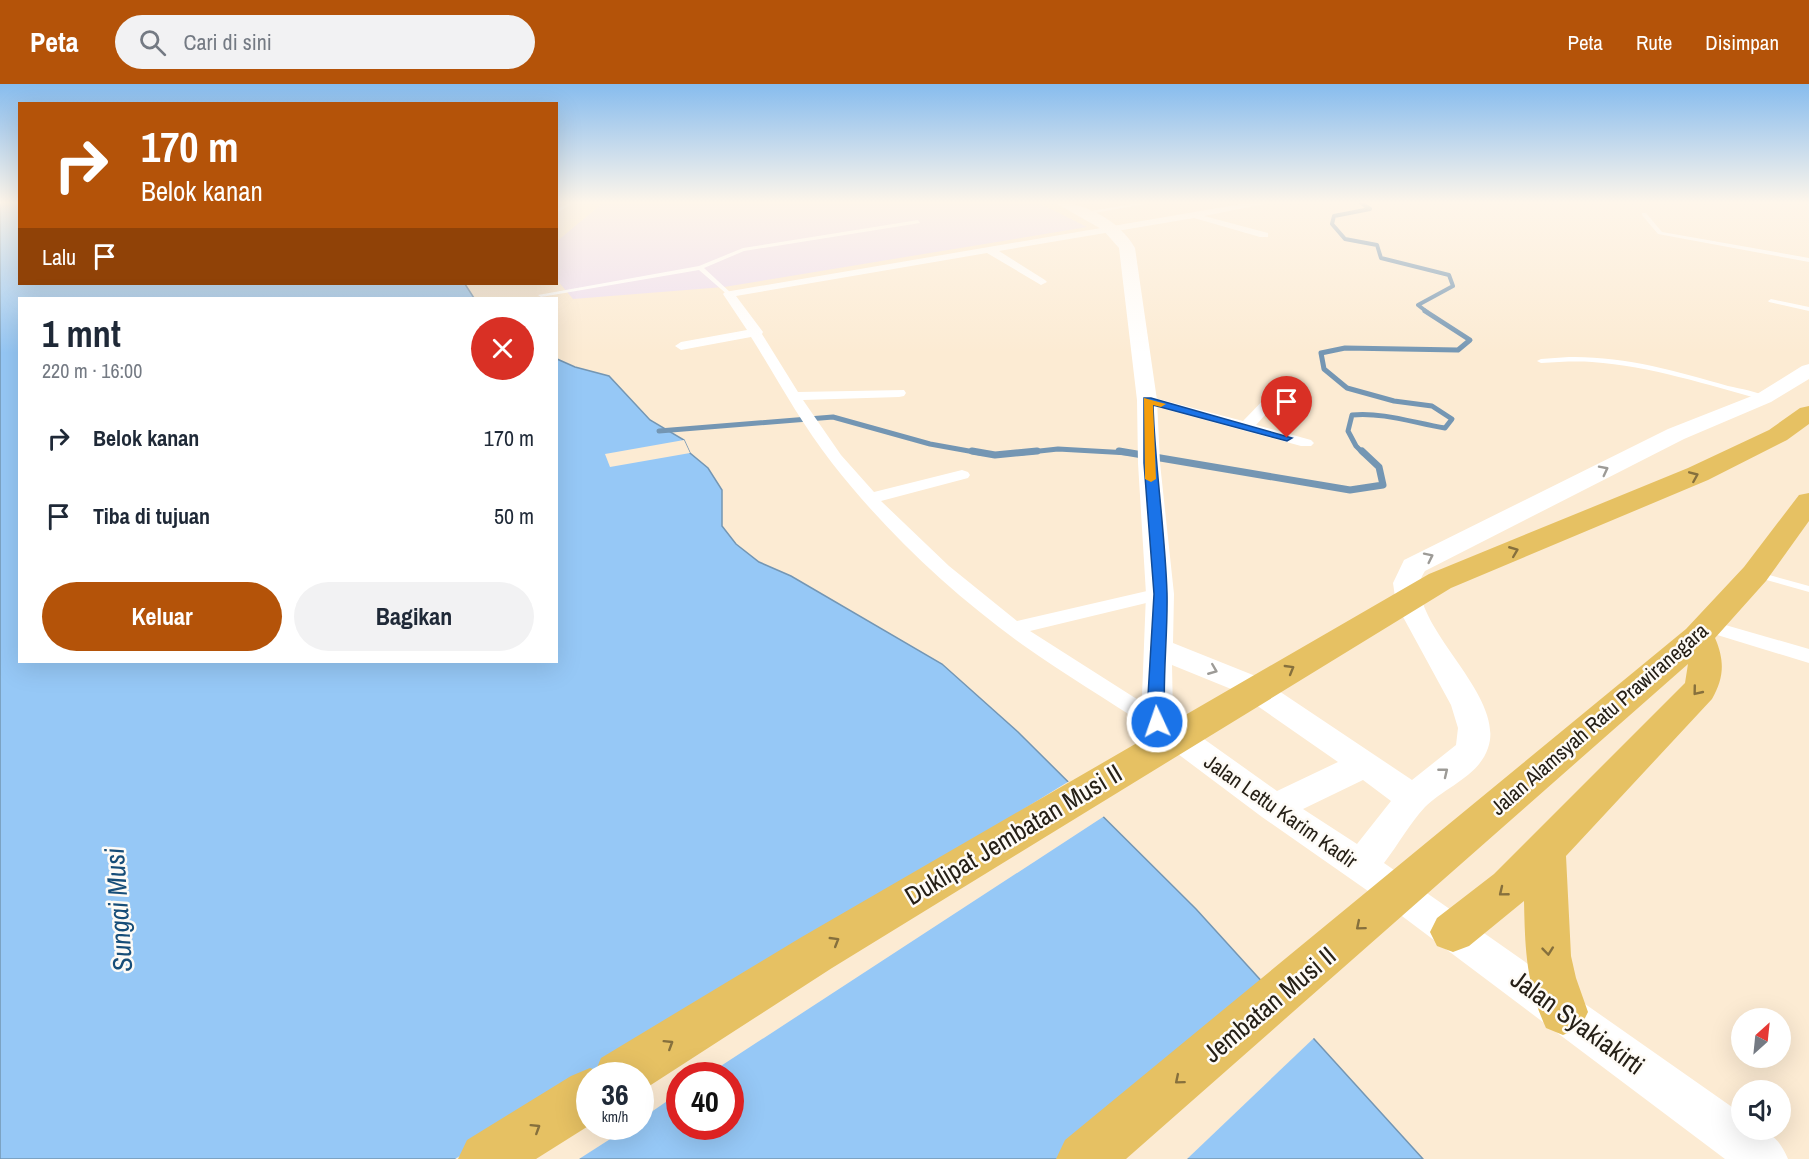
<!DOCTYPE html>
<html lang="id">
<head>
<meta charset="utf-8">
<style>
  body { margin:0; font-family:"Archivo Narrow",sans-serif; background:#f2f2f3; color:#1f2937; height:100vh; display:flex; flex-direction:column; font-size:22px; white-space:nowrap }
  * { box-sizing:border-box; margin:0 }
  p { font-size:20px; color:#747a83 }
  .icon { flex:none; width:33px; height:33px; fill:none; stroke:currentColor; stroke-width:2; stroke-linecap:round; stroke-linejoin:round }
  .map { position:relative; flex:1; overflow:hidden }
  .sheet { position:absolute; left:18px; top:213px; width:540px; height:366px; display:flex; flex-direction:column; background:#fff; border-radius:0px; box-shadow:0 6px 24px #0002 }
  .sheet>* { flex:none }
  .guide { position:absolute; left:18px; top:18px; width:540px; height:183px; border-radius:0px; box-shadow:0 6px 24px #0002; background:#b45309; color:#fff; overflow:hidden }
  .needle { width:39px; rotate:27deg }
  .fabs { position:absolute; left:1731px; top:924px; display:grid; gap:12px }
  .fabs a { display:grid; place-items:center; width:60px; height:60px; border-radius:50%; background:#fff; box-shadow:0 6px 24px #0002; font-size:30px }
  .speed { position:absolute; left:576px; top:978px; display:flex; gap:12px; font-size:30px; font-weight:700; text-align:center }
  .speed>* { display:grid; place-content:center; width:78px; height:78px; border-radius:50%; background:#fff; box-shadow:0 6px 24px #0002; line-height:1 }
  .speed small { font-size:15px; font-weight:400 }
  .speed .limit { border:9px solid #d22; background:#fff; color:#111 }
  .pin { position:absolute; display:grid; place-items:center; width:51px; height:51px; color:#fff; margin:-62px -26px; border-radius:50% 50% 50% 0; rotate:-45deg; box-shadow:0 0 6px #0007 }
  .pin .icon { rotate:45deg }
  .me { position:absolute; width:66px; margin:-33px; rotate:357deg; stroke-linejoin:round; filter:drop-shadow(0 0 4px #0008) }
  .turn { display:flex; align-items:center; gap:21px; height:126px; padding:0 24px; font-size:27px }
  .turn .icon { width:78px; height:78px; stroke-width:2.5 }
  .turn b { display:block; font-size:42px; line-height:51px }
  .then { display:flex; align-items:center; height:57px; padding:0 24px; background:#0003; gap:12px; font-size:22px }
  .round { display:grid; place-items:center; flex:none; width:63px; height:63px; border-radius:32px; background:#f2f2f3 }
  .overview { display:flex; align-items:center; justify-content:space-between; height:102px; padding:0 24px }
  h1 { font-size:36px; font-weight:700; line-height:45px }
  .action { display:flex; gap:12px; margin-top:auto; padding:12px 24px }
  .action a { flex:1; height:69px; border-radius:36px; background:#b45309; color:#fff; font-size:24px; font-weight:700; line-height:69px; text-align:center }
  .action a+a { background:#f2f2f3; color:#1f2937 }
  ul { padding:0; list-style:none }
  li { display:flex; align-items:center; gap:18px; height:78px; padding:0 24px }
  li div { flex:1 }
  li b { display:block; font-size:22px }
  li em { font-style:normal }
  header { display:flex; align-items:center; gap:36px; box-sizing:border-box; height:84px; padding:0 30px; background:#b45309; color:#fff }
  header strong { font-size:28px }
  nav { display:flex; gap:33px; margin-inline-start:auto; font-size:21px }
  .search { width:420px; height:54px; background:#f2f2f3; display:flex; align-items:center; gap:15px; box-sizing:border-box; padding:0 21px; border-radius:33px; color:#747a83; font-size:22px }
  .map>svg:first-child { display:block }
</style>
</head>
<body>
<header>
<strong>Peta</strong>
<div class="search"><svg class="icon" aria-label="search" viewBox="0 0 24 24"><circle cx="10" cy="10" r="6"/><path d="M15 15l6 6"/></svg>Cari di sini</div>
<nav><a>Peta</a><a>Rute</a><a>Disimpan</a></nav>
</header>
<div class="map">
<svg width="1809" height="1075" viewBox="0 0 1809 1075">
  <rect width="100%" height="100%" fill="#fcebd3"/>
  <path fill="#eddef1" d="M604,118H1037L1087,143L724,203L573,215L557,196L556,158Z"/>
  <path fill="#96c8f6" stroke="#7496b3" stroke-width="1.5" fill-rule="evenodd" d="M0,118H19L20,200H465L474,214H20V578H556L557,275L575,283L609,292L650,336L684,356L690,369L708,384L722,406V442L736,460L759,478L791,492L942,580L1018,648L1196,825L1423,1075H0ZM590,992H640V1042H590ZM680,992H730V1042H680Z"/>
  <g fill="#fcebd3">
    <path d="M684,356L690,369L610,383L605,370Z"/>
    <path d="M1071,696L1106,731L707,991L680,992L679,1009L641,1035L640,992L590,991Z"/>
    <path d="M1271,902L1316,952L1187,1075H1075Z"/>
    <path d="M589,992L590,1042L629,1043L579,1075H455Z"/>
  </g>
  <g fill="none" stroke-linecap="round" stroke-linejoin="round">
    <path stroke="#7496b3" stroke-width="4" d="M1360,118L1370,125L1334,132L1332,140L1345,155L1377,161L1381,174L1449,191L1453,202L1418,221L1427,228"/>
    <g stroke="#7496b3" stroke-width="5">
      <path d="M659,347L833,333L930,360L980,369"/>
      <path d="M1021,369L1058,365L1129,369"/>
      <path d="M1363,369L1356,362L1348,347L1352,331C1383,328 1414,339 1445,344L1452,335L1432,322L1394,317L1347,304L1324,285L1321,269L1345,264L1458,266L1470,256L1425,227"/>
    </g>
    <g stroke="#7496b3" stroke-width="7">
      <path d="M972,367L995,371L1037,367"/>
      <path d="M1119,367L1350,406L1383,401L1379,383L1362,367"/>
    </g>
    <g fill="#fff" fill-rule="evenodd">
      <path d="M570,118H576L556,129V126Z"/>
      <path d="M1143,118H1156L1083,131L1080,129Z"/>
      <path d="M1805,118H1809V121Z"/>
      <path d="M1642,129H1646L1662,148L1809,174V178L1658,150L1642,131Z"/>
      <path d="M918,136L920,139L744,167L704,184L731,209L732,210L729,212L699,186L541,213L538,211L699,182L743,164Z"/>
      <path d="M1771,215L1809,223V227L1769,218L1768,217Z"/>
      <path d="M1569,273C1623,272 1677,287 1728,302C1741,305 1757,307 1768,314L1764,316C1707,301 1651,282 1592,278C1575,277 1558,278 1541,279L1537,277L1541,275Z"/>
      <path d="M1755,487L1809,502V508L1752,492L1750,490Z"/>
    </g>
    <g fill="#fff" fill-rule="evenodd">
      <path d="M1253,118H1275L1204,132L1268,149V153H1260L1194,134L999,167L1045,196L1047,198L1041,201L987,169L736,212L763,248L762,250L798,308L904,306L906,309L904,312L899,313L803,316L841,371L874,408L962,386L968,388L970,391L968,394L881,417L949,482L1017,537L1160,504L1167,506L1169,510L1167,514L1030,547L1165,633L1168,638L1165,643L1157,646L1149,643C1107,616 1064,590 1023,561C952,510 886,448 832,379C800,338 778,296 751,253L681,266L675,262L681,258L747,246L723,210L725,208Z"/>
      <path d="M1278,305L1285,309L1256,341L1311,356L1314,359L1311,362H1301L1142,319L1140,316L1147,312L1243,337L1273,306Z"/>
      <path d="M1708,536L1809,565V579L1701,546L1698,542L1701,538Z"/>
    </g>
    <path fill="#fff" fill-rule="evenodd" d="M1054,118C1085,118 1120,137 1135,164L1157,316L1160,379L1174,510L1173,559L1258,593L1412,696L1456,661L1458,644L1451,621L1396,520L1393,499L1404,476L1668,345L1757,310L1802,282L1809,280V295L1771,318L1684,355L1425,487C1423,490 1420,496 1420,499C1416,547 1506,613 1488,664C1479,692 1444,704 1425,723C1410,739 1398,761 1384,779L1742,1030V1046C1768,1046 1777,1050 1788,1075H1725L1378,814L1262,733L1146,646L1141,638L1146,510L1138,379L1137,316L1119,164L1103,146ZM1172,581L1236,607L1338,678L1277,707L1173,633ZM1363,696L1391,717L1357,760L1303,725Z"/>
    <g fill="#e6c163" fill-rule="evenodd">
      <path d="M1809,322V340L1787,356L1708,396L1451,504L832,884L640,1008V992H590V1041L536,1075H458L467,1056L571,992L590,984L596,986L601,974L800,854L1429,490L1688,384L1769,346L1800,324Z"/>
      <path d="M1809,409V437L1766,497L1715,554C1725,577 1724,594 1712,615L1566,772L1571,872L1576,894L1588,928L1580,944L1563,951L1546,944C1526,900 1525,864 1524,817L1469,862L1453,868L1437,862L1430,848L1437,834L1494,790L1685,599L1688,580L1126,1075H1056L1065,1056L1686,545L1744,483L1799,411Z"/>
    </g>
  </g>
  <defs><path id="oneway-chevron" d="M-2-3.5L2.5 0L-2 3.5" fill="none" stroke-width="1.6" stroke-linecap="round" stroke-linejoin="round" transform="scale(1.5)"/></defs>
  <g stroke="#9d9b97">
    <use href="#oneway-chevron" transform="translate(1604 386) rotate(-27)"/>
    <use href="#oneway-chevron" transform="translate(1429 473) rotate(-26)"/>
    <use href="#oneway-chevron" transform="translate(1213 586) rotate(22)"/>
    <use href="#oneway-chevron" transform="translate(1444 688) rotate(-39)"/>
  </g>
  <g stroke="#86703d">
    <use href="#oneway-chevron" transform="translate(1694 392) rotate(-23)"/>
    <use href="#oneway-chevron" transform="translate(1514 467) rotate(-22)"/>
    <use href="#oneway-chevron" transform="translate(1290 585) rotate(-30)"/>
    <use href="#oneway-chevron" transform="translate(1697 607) rotate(129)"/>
    <use href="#oneway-chevron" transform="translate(1503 808) rotate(141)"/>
    <use href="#oneway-chevron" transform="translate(1360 842) rotate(140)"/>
    <use href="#oneway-chevron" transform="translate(835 857) rotate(-31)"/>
    <use href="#oneway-chevron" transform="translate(1548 867) rotate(84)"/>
    <use href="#oneway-chevron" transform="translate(669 960) rotate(-32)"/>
    <use href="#oneway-chevron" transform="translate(1179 996) rotate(140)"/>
    <use href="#oneway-chevron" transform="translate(536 1044) rotate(-32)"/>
  </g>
  <linearGradient id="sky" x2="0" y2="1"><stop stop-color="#87bcee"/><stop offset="0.44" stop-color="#fef6eb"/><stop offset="1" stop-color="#fef6eb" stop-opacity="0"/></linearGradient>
  <rect width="1809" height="269" fill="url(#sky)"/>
  <path fill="#1a73e8" stroke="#114b97" stroke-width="1.5" d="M1144,314H1151L1292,354L1287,357L1153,321C1155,384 1165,446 1167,509C1168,552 1162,595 1165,638L1163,642H1152L1150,638L1148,612L1154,510L1144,379Z"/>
  <path fill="#f59e0b" d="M1144,314L1166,320L1161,323L1153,321L1156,395L1151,398L1145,395Z"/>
  <g text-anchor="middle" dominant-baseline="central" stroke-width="5" stroke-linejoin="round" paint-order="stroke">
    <g font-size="21" fill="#262017" stroke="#fefbf6">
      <text transform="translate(1599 635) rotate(-41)">Jalan Alamsyah Ratu Prawiranegara</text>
      <text transform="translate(1281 727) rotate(35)">Jalan Lettu Karim Kadir</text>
    </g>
    <g font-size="26" fill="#262017" stroke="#fefbf6">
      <text transform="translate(1013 750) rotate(-31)">Duklipat Jembatan Musi II</text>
      <text transform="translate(1269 920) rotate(-40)">Jembatan Musi II</text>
      <text transform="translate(1578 938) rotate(36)">Jalan Syakiakirti</text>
    </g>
    <g font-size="27" font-style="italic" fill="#164d78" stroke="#fefbf6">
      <text transform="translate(118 826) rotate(-94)">Sungai Musi</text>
    </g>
  </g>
</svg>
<div class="fabs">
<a><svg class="needle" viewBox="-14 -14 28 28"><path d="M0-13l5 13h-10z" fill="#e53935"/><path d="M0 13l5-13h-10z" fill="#747a83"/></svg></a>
<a><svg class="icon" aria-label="sound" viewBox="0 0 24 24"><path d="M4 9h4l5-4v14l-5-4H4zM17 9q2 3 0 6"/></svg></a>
</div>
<div class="speed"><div>36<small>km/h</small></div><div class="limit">40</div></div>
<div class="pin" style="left:1287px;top:354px;background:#d93025"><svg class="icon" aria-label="arrive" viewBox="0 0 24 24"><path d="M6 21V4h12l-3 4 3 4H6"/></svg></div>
<svg class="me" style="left:1157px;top:638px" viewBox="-20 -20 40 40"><circle r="17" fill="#1a73e8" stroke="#fff" stroke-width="3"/><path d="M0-11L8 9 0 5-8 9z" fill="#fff"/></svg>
<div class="guide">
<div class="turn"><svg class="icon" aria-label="right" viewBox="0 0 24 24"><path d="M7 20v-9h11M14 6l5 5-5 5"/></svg><div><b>170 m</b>Belok kanan</div></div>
<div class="then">Lalu<svg class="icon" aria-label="arrive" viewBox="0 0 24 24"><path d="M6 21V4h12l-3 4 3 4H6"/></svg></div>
</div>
<section class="sheet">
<div class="overview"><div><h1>1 mnt</h1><p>220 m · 16:00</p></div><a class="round" style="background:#d93025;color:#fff"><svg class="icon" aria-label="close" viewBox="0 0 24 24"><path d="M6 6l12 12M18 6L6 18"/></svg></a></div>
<ul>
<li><svg class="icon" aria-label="right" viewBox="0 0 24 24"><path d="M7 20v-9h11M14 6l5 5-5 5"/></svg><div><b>Belok kanan</b></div><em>170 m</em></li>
<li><svg class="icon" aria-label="arrive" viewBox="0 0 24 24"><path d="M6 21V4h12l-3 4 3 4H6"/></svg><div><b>Tiba di tujuan</b></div><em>50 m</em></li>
</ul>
<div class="action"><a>Keluar</a><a>Bagikan</a></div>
</section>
</div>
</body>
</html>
